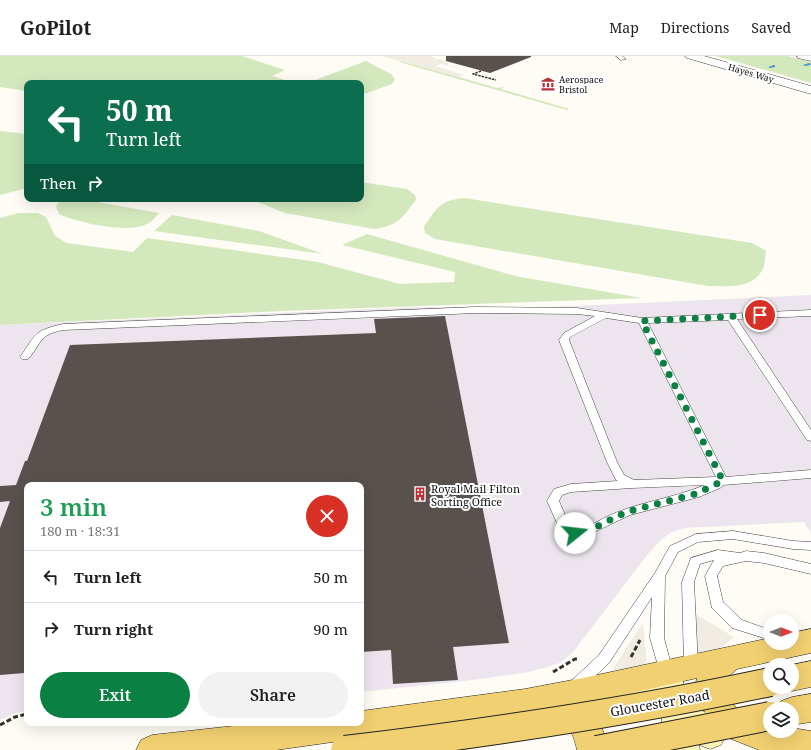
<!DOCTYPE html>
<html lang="en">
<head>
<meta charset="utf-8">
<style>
  body { margin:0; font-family:"Noto Serif",serif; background:#f2f2f2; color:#202124; height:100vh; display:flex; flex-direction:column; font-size:15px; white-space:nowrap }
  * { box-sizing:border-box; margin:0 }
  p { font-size:13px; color:#757577 }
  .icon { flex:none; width:22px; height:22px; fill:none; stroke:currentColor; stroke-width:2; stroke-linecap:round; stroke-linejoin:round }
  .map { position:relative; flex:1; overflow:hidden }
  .side { position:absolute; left:24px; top:426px; width:340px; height:244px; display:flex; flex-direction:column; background:#fff; border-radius:8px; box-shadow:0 4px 16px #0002 }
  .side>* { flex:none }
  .top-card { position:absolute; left:24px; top:24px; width:340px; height:122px; border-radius:8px; box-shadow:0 4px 16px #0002; background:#0b6e4f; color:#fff; overflow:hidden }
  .needle { width:26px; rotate:90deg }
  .buttons { position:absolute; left:763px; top:558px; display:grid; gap:8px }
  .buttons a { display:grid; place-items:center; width:36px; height:36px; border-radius:50%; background:#fff; box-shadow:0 4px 16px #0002; font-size:20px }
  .pin { position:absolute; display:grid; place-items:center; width:34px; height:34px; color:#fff; margin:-17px; border:2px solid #fff; border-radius:50%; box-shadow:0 1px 4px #0007 }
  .me { position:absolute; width:44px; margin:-22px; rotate:74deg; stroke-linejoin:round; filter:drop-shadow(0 0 3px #0008) }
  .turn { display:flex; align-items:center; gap:14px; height:84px; padding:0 16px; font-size:18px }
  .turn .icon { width:52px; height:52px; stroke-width:2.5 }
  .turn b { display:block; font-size:28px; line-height:34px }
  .then { display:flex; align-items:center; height:38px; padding:0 16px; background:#0003; gap:8px; font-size:15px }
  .round { display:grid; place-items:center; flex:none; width:42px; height:42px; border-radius:21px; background:#f2f2f2 }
  .overview { display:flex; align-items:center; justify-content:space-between; height:68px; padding:0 16px }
  h1 { font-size:24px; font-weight:600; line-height:30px; color:#1e9e55 }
  .primary-button { display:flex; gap:8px; margin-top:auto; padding:8px 16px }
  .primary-button a { flex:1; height:46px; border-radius:24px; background:#0b8043; color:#fff; font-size:16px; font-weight:600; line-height:46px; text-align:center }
  .primary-button a+a { background:#f2f2f2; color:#202124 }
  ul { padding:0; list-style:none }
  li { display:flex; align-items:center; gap:12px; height:52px; padding:0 16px; border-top:1px solid #e0e0e0 }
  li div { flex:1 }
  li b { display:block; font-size:15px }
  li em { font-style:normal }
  header { display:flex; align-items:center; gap:24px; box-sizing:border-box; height:56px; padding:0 20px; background:#fff; border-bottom:1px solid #e0e0e0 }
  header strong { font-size:19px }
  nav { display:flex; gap:22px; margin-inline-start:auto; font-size:14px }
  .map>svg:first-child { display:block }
</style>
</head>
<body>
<header>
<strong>GoPilot</strong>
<nav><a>Map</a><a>Directions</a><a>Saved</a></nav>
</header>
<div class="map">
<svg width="811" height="694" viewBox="0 0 811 694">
  <rect width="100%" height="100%" fill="#fefcf4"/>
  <path fill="#ede5ee" d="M811,239V477L804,466L684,472L670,477L661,484L648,498L573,596L560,607L529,616L473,624L361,636V429H27V655L16,657L0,664V269L419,251L530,252Z"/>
  <g fill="#d4e8be">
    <path d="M0,0H242L285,14L272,20L294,27H27V35L0,31Z"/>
    <path d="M716,0H788L811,6V27Z"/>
    <path d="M366,5L391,18L395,23L392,28L361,39V27H307Z"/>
    <path d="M403,5L497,32L504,31L501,33L569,53L567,54L399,6Z"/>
    <path d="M0,75L27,78V132L0,139Z"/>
    <path d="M361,126L407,133L415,139L416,144C401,163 399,169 374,173L285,157L250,143H361Z"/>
    <path d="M464,142L752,187L766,195C765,201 765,211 761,216C751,233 725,230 708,230L435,183L425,177L424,170C439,150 439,145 464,142Z"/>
    <path d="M66,143H81L159,157C155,162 152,166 145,169C126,177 78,167 59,158L56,150L61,144Z"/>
    <path d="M18,157H38L46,161L55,180L67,187L133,196L147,182L318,206L400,228L454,226L455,216L342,189L367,178L515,220L642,242L282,255L0,269V162Z"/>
    <path d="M172,159L259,175L323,198L154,175Z"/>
  </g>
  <g fill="#f0ece2">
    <path d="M381,0H429L436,2L433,3H440L449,6L447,7L449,8L447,9L471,16L440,8L436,10L463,19L458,21Z"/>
    <path d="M695,558L724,575L734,581L724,590L710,596L695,597Z"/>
    <path d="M643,567L647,609L644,612L612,614Z"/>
  </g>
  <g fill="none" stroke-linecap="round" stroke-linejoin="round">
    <g fill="#4595c7" fill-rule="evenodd">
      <path d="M809,7L811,8L810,9L805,10L803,9Z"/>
      <path d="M774,9H775V11L770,12L768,11Z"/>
    </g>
  </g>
  <g fill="#58514d">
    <path d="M446,0H531V1L490,17L446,5Z"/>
    <path d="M445,260L509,587L453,591L458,624L393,628L391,594L361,596V429H27V608L24,617L0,619V472L10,445L0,446V430L16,429L25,405H27L70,289L376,277L374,263Z"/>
  </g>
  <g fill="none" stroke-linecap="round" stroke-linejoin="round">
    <g stroke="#434343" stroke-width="1">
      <g id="service">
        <path d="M616,0H622L626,3L621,4Z"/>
        <path d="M476,251L577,252L642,262L811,254V260L737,263L811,374V385L807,384L728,264L648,267L726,421L811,414V422L723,429L722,431L699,441L630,459L586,480L575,481L561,476L547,445L554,433L571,428L618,425L616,424L607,406L559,284L564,277L595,260L577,258L476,257L63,274C38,279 43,286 28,303H22L20,301C37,278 32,275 63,268ZM606,262L639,267L716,421L634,424L624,419L617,406L569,284L570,281ZM705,429C672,443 636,446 604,462C593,468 583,475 570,470L559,445L562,439L571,436L632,432Z"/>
        <path d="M733,475L793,485L811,486V494L793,493L733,483L698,486L678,496L665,520L664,582L673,616L671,620L666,622L661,620L650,582L652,541L609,607L579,635L574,637L569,635L567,631L569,627L599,599L655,517L670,490L696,478Z"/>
        <path d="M718,494L740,497L746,495L764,497L811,508V518L764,507L746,505L723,510L717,520L723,546L742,564L770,574V584L732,572L712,552L705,520L714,504L700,508L694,526L698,610L696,614L691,616L686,614L684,610L682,526L691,502Z"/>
      </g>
    </g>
    <g stroke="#434343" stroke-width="1">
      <path id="minor" d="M797,0H811V5L798,2Z"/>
    </g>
    <g stroke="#434343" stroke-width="1">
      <path id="tertiary" d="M685,0H704L811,30V38L687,2Z"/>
    </g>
    <g stroke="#323232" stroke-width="1">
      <path id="secondary" d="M666,603L677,607C681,615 686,641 690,645C703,657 718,662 726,679L721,689L710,693L699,689L700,694H668L661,660C636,643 611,658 585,648L581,639L585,630C605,623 633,621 654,627L651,616L655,607Z"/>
    </g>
    <g stroke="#212121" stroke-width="1">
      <g id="primary">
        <path d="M811,573V597L737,613L728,621L726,626L731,645L741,658L770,668V675H792V672L811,675V694H759L719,678L701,650L696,626L697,622L585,648C598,659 605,677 609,694H577C575,685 573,677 567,671C560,663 558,664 553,654L525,659L276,694H136L141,684L152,679L261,667H361V655L525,633L583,622L770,582V587H792V577Z"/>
        <path d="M811,605V631L792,635L781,631H792V609Z"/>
        <path d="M811,638V666L792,669V653H777L781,645L792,641Z"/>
      </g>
    </g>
    <path stroke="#323232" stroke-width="1.5" stroke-dasharray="2.5 1" stroke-linecap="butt" d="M481,15L473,18L496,24"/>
    <g stroke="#323232" stroke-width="3" stroke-dasharray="5 2.5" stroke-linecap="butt">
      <path d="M631,601L640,584"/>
      <path d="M553,616L575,603H578"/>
      <path d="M25,659L27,652"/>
      <path d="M122,667H151"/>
      <path d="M0,669L15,661L27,658"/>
    </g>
    <use href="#service" fill="#fff" fill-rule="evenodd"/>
    <use href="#minor" fill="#fff" fill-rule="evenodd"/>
    <use href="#tertiary" fill="#fff" fill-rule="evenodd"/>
    <use href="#secondary" fill="#fbf2b3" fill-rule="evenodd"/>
    <use href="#primary" fill="#f1d071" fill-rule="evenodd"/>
    <g stroke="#212121" stroke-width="30" stroke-linecap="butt">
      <g id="primary-bridge">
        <path d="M345,694C488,677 629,656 770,626"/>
        <path d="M597,694L770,660"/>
      </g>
    </g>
    <use href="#primary-bridge" stroke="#f1d071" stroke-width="28"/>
  </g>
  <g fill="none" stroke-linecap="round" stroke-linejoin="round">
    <path stroke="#0b8043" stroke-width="7" stroke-dasharray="0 12.6" d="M575,477L586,476L626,456L695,438L723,425L642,265L760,259"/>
  </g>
  <defs>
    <g id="museum-bare" transform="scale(1.08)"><path d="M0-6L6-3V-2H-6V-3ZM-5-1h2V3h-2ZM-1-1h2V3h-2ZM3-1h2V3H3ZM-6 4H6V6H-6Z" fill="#ba2e37" stroke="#fff" stroke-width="2.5" paint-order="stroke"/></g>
    <g id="building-bare" transform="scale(1.08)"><path d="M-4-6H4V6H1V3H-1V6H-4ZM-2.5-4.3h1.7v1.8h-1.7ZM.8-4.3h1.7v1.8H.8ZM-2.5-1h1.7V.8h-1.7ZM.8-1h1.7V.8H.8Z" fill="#ba2e37" stroke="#fff" stroke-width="2.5" paint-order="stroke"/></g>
  </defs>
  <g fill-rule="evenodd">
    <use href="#museum-bare" x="548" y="28"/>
    <use href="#building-bare" x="420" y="438"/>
  </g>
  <g text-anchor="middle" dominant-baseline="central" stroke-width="4" stroke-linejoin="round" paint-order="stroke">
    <g font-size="9" fill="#101010" stroke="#fff">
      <text transform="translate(751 17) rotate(16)">Hayes Way</text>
    </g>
    <g font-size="9" fill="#101010" stroke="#fff" text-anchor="start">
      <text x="559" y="23">Aerospace<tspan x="559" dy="10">Bristol</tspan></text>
    </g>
    <g font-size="11" fill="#101010" stroke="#fff" text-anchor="start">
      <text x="431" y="432">Royal Mail Filton<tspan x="431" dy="13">Sorting Office</tspan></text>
    </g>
    <g font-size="13" fill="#101010" stroke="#fff">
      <text transform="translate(660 647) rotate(-10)">Gloucester Road</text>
    </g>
  </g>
</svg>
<div class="buttons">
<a><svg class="needle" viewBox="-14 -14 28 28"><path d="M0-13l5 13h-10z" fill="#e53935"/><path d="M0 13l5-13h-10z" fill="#757577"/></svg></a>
<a><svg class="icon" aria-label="search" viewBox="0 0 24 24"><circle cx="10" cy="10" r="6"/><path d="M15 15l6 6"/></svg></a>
<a><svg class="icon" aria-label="layers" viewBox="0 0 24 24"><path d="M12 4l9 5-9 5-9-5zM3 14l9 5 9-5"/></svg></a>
</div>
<div class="pin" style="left:760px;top:259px;background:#d93025"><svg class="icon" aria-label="arrive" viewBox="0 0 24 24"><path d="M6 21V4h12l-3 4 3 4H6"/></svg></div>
<svg class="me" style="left:575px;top:477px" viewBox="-20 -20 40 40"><circle r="19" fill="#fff"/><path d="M0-13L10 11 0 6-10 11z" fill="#0b8043"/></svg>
<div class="top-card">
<div class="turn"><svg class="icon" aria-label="left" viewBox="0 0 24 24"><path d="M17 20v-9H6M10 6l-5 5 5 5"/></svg><div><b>50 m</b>Turn left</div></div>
<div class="then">Then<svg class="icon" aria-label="right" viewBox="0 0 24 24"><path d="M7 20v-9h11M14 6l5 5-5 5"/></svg></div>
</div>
<section class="side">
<div class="overview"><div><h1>3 min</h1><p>180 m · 18:31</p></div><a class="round" style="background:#d93025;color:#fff"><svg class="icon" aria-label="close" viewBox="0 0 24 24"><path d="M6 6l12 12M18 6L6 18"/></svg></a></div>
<ul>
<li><svg class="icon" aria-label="left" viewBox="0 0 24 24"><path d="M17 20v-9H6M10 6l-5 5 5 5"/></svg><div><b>Turn left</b></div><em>50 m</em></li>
<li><svg class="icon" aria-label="right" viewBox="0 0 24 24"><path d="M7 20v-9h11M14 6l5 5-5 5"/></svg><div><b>Turn right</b></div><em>90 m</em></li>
</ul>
<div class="primary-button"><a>Exit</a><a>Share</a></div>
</section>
</div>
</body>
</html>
